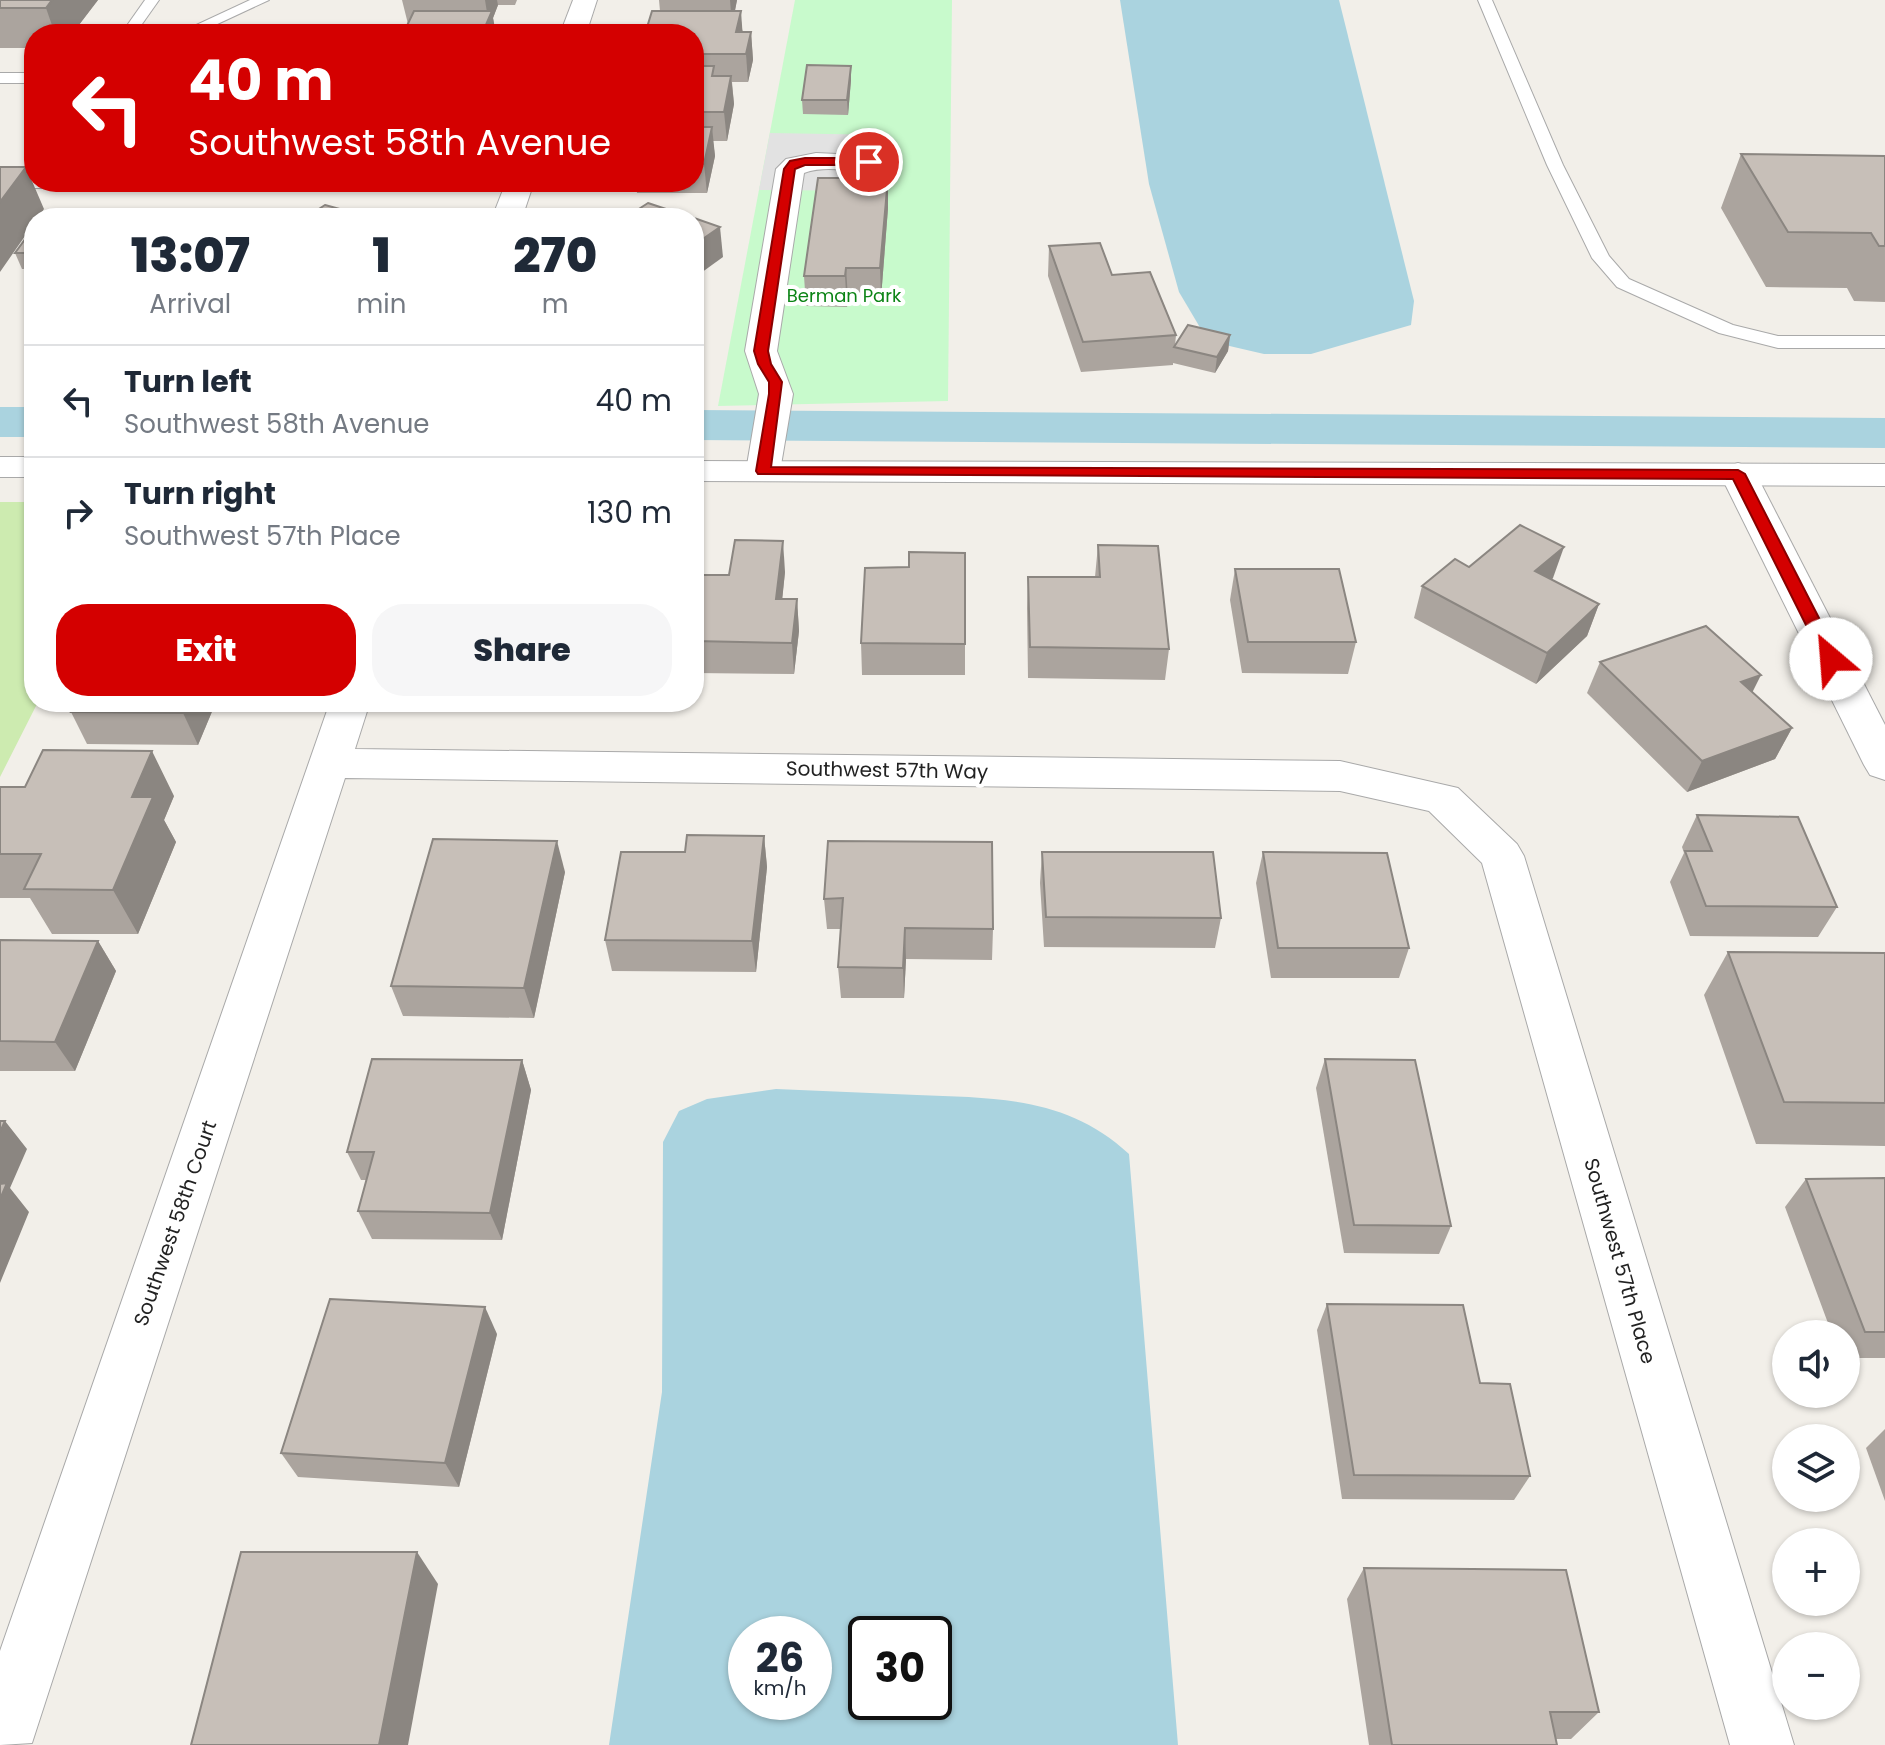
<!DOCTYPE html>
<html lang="en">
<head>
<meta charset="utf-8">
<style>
  body { margin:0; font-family:Poppins,sans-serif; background:#f6f6f7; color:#1f2937; height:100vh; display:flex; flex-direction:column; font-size:30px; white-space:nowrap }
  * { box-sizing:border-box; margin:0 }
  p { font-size:26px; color:#747a83 }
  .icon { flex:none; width:44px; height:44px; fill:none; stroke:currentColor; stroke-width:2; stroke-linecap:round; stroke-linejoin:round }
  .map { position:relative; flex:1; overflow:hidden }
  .drawer { position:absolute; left:24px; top:208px; width:680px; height:504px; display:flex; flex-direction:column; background:#fff; border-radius:32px; box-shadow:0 2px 6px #0004 }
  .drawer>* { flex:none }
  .guide { position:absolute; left:24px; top:24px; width:680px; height:168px; border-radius:32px; box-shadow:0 2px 6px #0004; background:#d40000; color:#fff; overflow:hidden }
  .controls { position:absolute; left:1772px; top:1320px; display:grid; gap:16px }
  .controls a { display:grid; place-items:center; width:88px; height:88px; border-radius:50%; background:#fff; box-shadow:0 2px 6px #0004; font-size:40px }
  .speed { position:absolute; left:728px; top:1616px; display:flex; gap:16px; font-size:40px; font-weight:700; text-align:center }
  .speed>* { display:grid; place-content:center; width:104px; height:104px; border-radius:50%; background:#fff; box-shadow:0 2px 6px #0004; line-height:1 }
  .speed small { font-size:20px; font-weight:400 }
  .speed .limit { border:4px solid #111; border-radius:12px; background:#fff; color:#111 }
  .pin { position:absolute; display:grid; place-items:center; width:68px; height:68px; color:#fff; margin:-34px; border:4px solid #fff; border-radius:50%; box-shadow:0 2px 8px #0007 }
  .me { position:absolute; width:88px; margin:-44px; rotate:333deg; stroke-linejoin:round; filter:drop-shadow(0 0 6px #0008) }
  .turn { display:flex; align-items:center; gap:28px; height:168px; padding:0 32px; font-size:36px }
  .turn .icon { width:104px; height:104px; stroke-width:2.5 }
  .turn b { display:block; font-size:56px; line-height:68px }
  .eta { display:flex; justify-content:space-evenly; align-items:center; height:136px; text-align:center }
  .eta b { font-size:48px; font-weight:800; line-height:56px }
  .cta { display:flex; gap:16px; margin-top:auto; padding:16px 32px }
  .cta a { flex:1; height:92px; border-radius:32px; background:#d40000; color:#fff; font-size:32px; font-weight:800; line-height:92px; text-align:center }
  .cta a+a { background:#f6f6f7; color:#1f2937 }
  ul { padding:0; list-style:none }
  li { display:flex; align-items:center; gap:24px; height:112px; padding:0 32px; border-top:2px solid #e0e1e3 }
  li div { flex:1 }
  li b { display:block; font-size:30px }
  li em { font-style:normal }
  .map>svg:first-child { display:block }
</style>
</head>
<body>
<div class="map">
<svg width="1885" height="1745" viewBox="0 0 1885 1745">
  <rect width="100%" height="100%" fill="#f2efe9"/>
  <path fill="#cdebb0" d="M0,502H34V702H38L0,777Z"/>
  <path fill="#c8facc" d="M795,0H952L948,401L718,406Z"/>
  <path fill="#e2e2e2" d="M770,133L887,135L882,191L759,190Z"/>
  <g fill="#aad3df" fill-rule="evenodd">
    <path d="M1120,0H1339L1414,301L1411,325L1311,354H1264L1208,341L1179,292L1149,184Z"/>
    <path d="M776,1089C823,1091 870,1093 917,1095C996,1098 1068,1097 1129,1154L1178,1745H609L662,1392L663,1142L679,1111L707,1099ZM746,1634H814V1702H746ZM866,1634H934V1702H866Z"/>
  </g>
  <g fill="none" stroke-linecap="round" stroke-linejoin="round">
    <g fill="#aad3df" fill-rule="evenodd">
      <rect x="0" y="407" width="34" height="30"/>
      <path d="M694,410L1885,418V448L694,440Z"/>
    </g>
    <g stroke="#a9a9a9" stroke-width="2">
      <g id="service">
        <path d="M145,0H159L135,34H121Z"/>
        <path d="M250,0H269L196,34H177Z"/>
        <path d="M1478,0H1492L1563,165L1609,256L1629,279L1733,325L1778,336H1885V348H1778L1719,333L1617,287L1592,258L1547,165Z"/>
        <rect x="0" y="73" width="34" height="10"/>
        <path d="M0,178H34V182L72,183L64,188H0Z"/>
      </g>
    </g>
    <g stroke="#a9a9a9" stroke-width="2">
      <g id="minor">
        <path d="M573,0H597L586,34H560Z"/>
        <path d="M816,153L879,156L883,162L879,168C854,174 827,164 804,173L777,351L793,394L780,471L775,478L763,481L751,478L746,471L759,394L745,351L776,169L786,159Z"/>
        <path d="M506,182H534L522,218H492Z"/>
        <path d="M1738,463L1750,467L1756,474L1885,725V780L1870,775L1864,765L1720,474L1726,467Z"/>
        <path d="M330,702H370L355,749L1340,761L1458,788L1517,844L1524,856L1794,1745H1730L1482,863L1429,811L1340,791L345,778L32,1743L0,1745V1651Z"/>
      </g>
    </g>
    <g stroke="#a9a9a9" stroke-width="2">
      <g id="tertiary">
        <rect x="0" y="457" width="34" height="20"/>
        <path d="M694,461L1885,464V486L694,481Z"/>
      </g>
    </g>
    <use href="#service" fill="#fff" fill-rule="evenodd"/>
    <use href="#minor" fill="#fff" fill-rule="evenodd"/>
    <use href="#tertiary" fill="#fff" fill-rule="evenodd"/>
  </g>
  <g fill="#aba49e">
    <path d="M0,0H98L72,34H34V48H0Z"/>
    <path d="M402,0H517L515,5H498L493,18L496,34H482L408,24Z"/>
    <path d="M659,0H737L735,11L743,32H751L753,60L748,82H732L734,104L727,141H713L715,156L707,193H637L635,182H694V34L660,11Z"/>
    <path d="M851,66V80L848,115L803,114L802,100Z"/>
    <path d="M1741,154L1885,156V302L1854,301L1847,288L1766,287L1721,208Z"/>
    <path d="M333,182H414L409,192H336Z"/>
    <path d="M888,208L881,298H848L847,307L806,306L804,276Z"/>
    <path d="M34,227V269H22L15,253Z"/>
    <path d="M1049,246L1112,275L1176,335L1175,346L1230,335L1228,351L1215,373L1173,363V365L1081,372L1048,276Z"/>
    <path d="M1098,545L1169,649L1165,680L1028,678L1027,608L1028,577H1095Z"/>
    <path d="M965,553V675H862L861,643L909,567Z"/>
    <path d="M1469,567L1553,578L1551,580L1599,604L1587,636L1536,684L1414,618L1422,586Z"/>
    <path d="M1235,569L1356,642L1348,674L1242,673L1230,600Z"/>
    <path d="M785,572L782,599H797L799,631L794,674L694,673V575H729Z"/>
    <path d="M1600,662L1792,728L1775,759L1687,792L1587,693Z"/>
    <path d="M76,702H216L198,745L87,744L71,712Z"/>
    <path d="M0,787L174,796L164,820L176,842L138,934H52L30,898H0Z"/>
    <path d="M1697,815L1837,907L1818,937L1690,936L1670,882L1684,853L1682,847Z"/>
    <path d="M764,836L767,867L756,972L612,971L605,940L685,852Z"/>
    <path d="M828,841L993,929L992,960L906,959L904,998H841L838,967L841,929H827L824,899Z"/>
    <path d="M1042,852L1221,918L1215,948L1044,947L1040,883Z"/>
    <path d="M1263,852L1409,948L1399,978H1271L1256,883Z"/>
    <path d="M565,872L534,1018L403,1016L391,986Z"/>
    <path d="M0,940L98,941L116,971L75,1071H0Z"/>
    <path d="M1728,952L1885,953V1146L1756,1144L1704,995Z"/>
    <path d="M1325,1059L1451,1226L1439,1254L1344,1253L1316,1088Z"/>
    <path d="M522,1060L531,1090L502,1240L372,1239L358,1211L366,1180H361L347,1152Z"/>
    <path d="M1885,1178V1358H1846V1334H1832L1785,1207L1806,1179Z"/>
    <path d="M1327,1304L1530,1476L1514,1500L1342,1499L1317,1330Z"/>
    <path d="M497,1334L459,1487L298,1477L281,1453Z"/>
    <path d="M1885,1429V1501L1866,1448Z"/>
    <path d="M1364,1568L1599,1712L1571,1739H1556L1557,1745H1369L1347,1599Z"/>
  </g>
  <g fill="#8b8681">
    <path d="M52,0H98L72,34H55L46,8Z"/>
    <path d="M485,0H497L498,5L493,18L496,34H482L488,19Z"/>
    <path d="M730,0H737L732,25Z"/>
    <path d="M741,11L743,39L736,32Z"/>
    <path d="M751,32L753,60L748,82L746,54Z"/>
    <path d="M851,66V80L848,115L847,100Z"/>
    <path d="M731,76L734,104L727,141L724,112Z"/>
    <path d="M712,127L715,156L707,193L704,164Z"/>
    <path d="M26,167L44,209L38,218H34V223L0,272V202Z"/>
    <path d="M888,178V208L881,298L880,268Z"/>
    <path d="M407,182H414L409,192Z"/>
    <path d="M720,227L723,257L694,278V245Z"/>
    <path d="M846,268L848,298L847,307L845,276Z"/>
    <path d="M1230,335L1228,351L1215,373L1217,357Z"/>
    <path d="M783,541L785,572L779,631L776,599Z"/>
    <path d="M1564,547L1553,578L1524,603L1535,571Z"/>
    <path d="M797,599L799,631L794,674L792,643Z"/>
    <path d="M1599,604L1587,636L1536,684L1547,653Z"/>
    <path d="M1761,675L1745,707L1741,682Z"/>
    <path d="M188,702H216L198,745L183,713Z"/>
    <path d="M1792,728L1775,759L1687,792L1702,761Z"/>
    <path d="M152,751L174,796L164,820L176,842L138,934L113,890L132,797Z"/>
    <path d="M764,836L767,867L756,972L752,941Z"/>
    <path d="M557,841L565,872L534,1018L524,988Z"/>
    <path d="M905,928L906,959L904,998L903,968Z"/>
    <path d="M98,941L116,971L75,1071L55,1042Z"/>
    <path d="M522,1060L531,1090L502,1240L490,1213Z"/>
    <path d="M5,1121L27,1149L10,1188L29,1212L0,1283V1132Z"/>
    <path d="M485,1307L497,1334L459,1487L445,1463Z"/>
    <path d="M417,1552L438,1584L408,1745H379Z"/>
  </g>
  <g fill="#c7bfb8" stroke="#8b8681" stroke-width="2">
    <path d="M0,0H52L46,8H0Z"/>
    <path d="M414,11H492L482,34H403Z"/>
    <path d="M652,11H741L736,32H751L746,54H694V34H645Z"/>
    <path d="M807,65L851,66L847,100H802Z"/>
    <path d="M694,66H714L712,76H731L724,112H694Z"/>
    <path d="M694,127H712L704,164H694Z"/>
    <path d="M1741,154L1885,156V246H1879L1871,233L1788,232Z"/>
    <path d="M0,167H26L0,202Z"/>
    <path d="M818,178H888L880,268H846L845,276H804Z"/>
    <path d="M648,203L693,218H625Z"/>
    <path d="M325,205L369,217L305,218Z"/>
    <path d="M694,218L720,227L694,245Z"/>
    <path d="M34,227V253H15Z"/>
    <path d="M1100,243L1112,275L1150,272L1176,335L1083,342L1049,246Z"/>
    <path d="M1188,325L1230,335L1217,357L1174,347Z"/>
    <path d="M1520,525L1564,547L1535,571L1599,604L1547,653L1422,586L1455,559L1469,567Z"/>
    <path d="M735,540L783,541L776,599H797L792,643L694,641V575H729Z"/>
    <path d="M1098,545L1158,546L1169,649L1030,647L1028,577H1100Z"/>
    <path d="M909,552L965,553V644L861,643L865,568L909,567Z"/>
    <path d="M1235,569H1339L1356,642H1248Z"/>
    <path d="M1706,626L1761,675L1741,682L1792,728L1702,761L1600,662Z"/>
    <path d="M76,702H188L183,713L71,712Z"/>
    <path d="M43,750L152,751L132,797H153L113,890L24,889L41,854H0V787H25Z"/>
    <path d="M1697,815L1798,817L1837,907L1706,906L1685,851H1712Z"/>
    <path d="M687,835L764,836L752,941L605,940L621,852H685Z"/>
    <path d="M433,839L557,841L524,988L391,986Z"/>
    <path d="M828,841L992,842L993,929L905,928L903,968L838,967L843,898L824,899Z"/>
    <path d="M1042,852H1213L1221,918L1046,917Z"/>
    <path d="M1263,852L1387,853L1409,948H1278Z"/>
    <path d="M0,940L98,941L55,1042L0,1041Z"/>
    <path d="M1728,952L1885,953V1103L1784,1102Z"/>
    <path d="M372,1059L522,1060L490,1213L358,1211L374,1152H347Z"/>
    <path d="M1325,1059L1415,1060L1451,1226L1354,1225Z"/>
    <path d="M0,1121H5L0,1132Z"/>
    <path d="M1885,1178V1332H1865L1806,1179Z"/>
    <path d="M7,1183L0,1199V1184Z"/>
    <path d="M330,1299L485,1307L445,1463L281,1453Z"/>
    <path d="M1327,1304L1463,1305L1480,1383L1510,1384L1530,1476L1354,1475Z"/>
    <path d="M241,1552H417L379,1745H191Z"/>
    <path d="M1364,1568L1566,1570L1599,1712H1550L1557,1745H1392Z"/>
  </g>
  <path fill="#d40000" stroke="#8a0000" stroke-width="2" d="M805,158H869L875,162L869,165H805L795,169L768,351L771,364L782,382L771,467L1738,470L1745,474L1840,659L1831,665L1823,659L1733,479L758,474L756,471L769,394V382L758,364L754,351L784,169L790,161Z"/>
  <g text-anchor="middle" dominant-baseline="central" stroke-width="8" stroke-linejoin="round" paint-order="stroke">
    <g font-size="18" fill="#0c8416" stroke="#fff">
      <text x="844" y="295">Berman Park</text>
    </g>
    <g font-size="20" fill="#222" stroke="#fff">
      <text transform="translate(887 770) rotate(1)">Southwest 57th Way</text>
      <text transform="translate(175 1223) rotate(-71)">Southwest 58th Court</text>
      <text transform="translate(1620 1261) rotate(74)">Southwest 57th Place</text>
    </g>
  </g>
</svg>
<div class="controls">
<a><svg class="icon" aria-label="sound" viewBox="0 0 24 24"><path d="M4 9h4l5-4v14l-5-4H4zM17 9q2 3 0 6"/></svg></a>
<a><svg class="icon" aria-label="layers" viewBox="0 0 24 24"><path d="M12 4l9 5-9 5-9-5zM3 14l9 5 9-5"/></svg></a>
<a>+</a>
<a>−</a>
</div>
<div class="speed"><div>26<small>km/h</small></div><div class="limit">30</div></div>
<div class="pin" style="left:869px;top:162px;background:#d93025"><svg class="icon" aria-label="arrive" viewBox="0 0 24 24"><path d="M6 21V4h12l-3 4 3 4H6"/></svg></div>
<svg class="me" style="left:1831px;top:659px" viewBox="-20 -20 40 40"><circle r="19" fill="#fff"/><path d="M0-13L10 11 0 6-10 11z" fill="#d40000"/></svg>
<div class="guide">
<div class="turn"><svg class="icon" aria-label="left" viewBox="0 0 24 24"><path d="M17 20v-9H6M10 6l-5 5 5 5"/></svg><div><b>40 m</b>Southwest 58th Avenue</div></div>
</div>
<section class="drawer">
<div class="eta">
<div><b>13:07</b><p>Arrival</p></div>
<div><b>1</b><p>min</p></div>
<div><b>270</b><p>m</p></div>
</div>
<ul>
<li><svg class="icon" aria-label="left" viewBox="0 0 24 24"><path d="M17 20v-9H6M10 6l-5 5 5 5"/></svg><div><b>Turn left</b><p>Southwest 58th Avenue</p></div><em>40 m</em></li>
<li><svg class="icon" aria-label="right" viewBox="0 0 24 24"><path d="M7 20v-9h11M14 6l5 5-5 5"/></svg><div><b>Turn right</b><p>Southwest 57th Place</p></div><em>130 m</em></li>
</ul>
<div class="cta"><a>Exit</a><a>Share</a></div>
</section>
</div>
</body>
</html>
